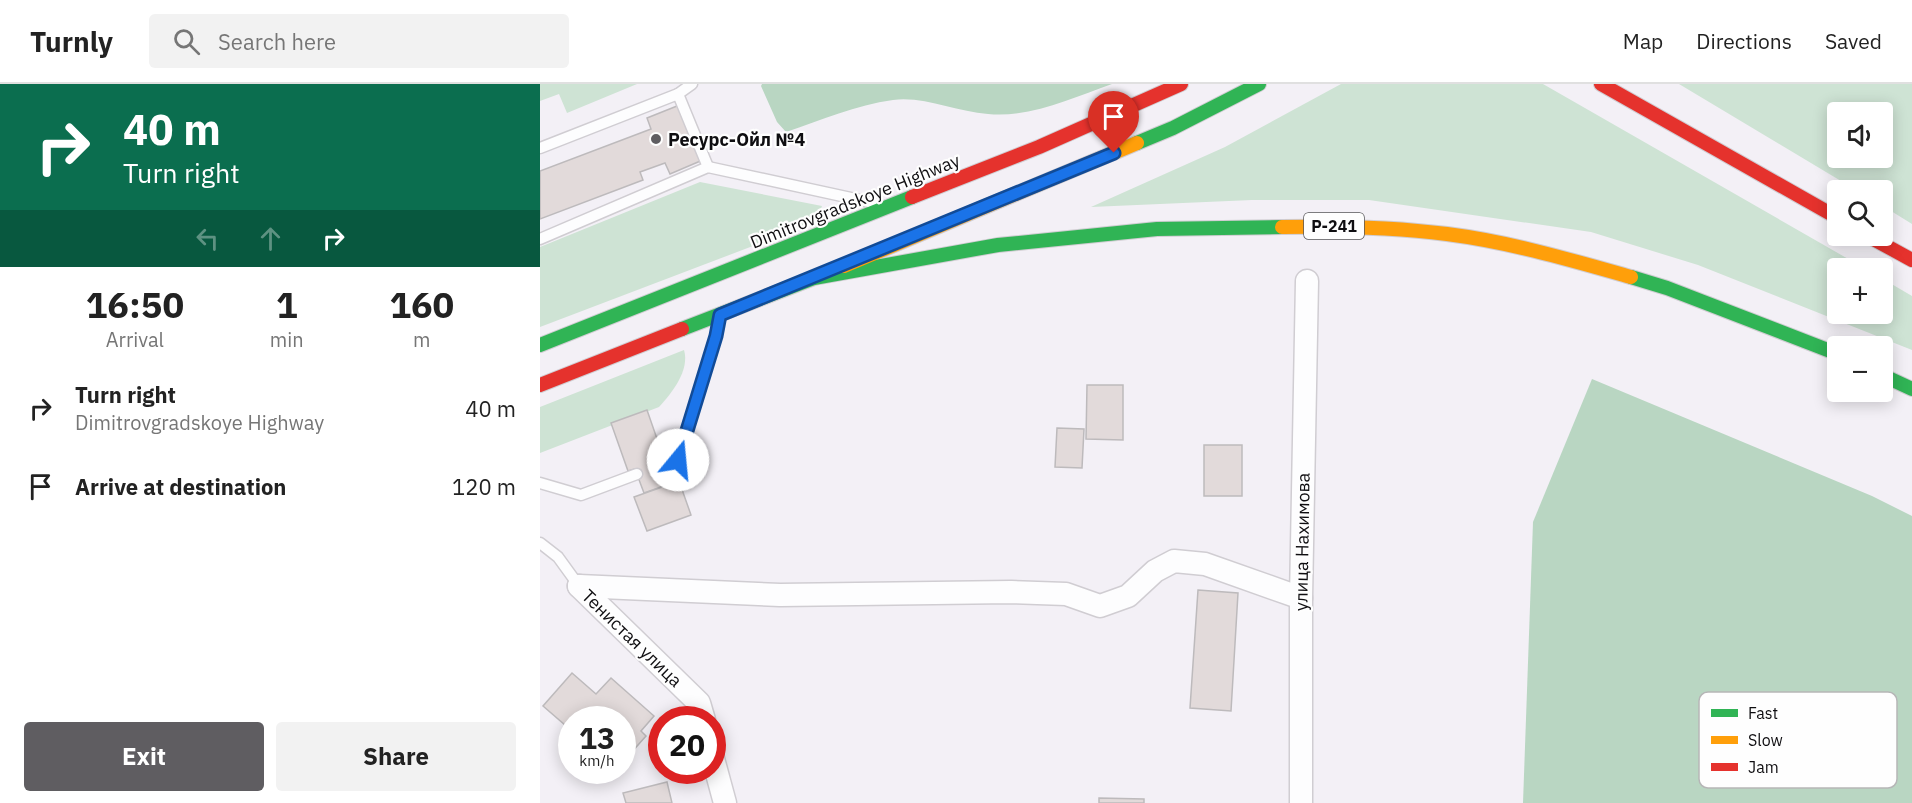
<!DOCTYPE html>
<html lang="en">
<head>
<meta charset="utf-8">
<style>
  body { margin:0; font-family:"IBM Plex Sans",sans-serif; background:#f2f2f2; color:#222; height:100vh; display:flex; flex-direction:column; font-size:22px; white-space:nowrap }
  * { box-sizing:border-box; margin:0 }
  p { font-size:20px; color:#767676 }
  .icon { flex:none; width:33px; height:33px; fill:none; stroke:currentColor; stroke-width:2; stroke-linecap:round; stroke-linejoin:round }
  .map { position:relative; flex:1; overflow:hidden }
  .details { display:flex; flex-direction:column; background:#fff; width:540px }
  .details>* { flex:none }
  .guide { background:#0b6e4f; color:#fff; overflow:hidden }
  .buttons { position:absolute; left:1287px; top:18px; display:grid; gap:12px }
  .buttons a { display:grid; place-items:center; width:66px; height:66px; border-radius:6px; background:#fff; box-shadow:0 3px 15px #0003; font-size:30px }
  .speed { position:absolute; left:18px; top:622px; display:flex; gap:12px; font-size:30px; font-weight:700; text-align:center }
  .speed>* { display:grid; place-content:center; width:78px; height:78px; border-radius:50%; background:#fff; box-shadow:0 3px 15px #0003; line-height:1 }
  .speed small { font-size:15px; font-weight:400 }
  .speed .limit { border:9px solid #d22; background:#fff; color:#111 }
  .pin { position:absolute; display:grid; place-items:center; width:51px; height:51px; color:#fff; margin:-62px -26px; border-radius:50% 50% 50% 0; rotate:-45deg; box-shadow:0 0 6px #0007 }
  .pin .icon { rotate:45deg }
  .me { position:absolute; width:66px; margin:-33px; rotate:17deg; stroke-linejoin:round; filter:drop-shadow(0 0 4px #0008) }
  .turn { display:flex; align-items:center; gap:21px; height:126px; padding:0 24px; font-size:27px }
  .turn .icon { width:78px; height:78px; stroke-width:2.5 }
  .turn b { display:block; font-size:42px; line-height:51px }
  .lanes { display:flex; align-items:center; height:57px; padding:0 24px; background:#0003; justify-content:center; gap:30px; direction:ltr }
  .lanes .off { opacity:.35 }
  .eta { display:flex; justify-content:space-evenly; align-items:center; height:102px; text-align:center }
  .eta b { font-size:36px; font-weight:800; line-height:42px }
  .primary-button { display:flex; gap:12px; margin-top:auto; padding:12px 24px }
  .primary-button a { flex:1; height:69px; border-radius:6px; background:#5f5d61; color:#fff; font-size:24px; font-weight:800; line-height:69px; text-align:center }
  .primary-button a+a { background:#f2f2f2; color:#222 }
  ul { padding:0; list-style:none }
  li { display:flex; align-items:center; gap:18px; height:78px; padding:0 24px }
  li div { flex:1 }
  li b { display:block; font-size:22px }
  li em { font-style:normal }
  header { display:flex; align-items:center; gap:36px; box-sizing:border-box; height:84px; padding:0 30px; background:#fff; border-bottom:2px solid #e0e0e0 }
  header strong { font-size:28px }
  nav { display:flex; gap:33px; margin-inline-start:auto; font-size:21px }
  .search { width:420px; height:54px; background:#f2f2f2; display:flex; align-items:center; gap:15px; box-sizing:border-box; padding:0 21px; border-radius:6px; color:#767676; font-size:22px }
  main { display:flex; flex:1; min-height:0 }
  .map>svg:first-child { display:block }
</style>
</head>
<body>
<header>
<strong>Turnly</strong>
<div class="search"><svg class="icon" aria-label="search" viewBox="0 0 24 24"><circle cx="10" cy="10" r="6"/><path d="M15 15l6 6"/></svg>Search here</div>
<nav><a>Map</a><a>Directions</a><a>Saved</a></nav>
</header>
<main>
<section class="details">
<div class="guide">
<div class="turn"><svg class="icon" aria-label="right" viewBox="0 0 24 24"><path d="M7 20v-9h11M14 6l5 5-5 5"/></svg><div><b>40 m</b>Turn right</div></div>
<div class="lanes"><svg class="icon off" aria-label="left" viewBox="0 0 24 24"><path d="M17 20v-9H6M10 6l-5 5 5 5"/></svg><svg class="icon off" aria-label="ahead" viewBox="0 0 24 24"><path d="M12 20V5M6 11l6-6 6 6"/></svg><svg class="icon" aria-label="right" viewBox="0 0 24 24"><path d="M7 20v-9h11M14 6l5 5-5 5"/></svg></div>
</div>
<div class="eta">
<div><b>16:50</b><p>Arrival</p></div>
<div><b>1</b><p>min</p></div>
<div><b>160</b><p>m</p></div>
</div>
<ul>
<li><svg class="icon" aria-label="right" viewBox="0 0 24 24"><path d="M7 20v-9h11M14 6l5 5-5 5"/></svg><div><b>Turn right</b><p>Dimitrovgradskoye Highway</p></div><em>40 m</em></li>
<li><svg class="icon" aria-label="arrive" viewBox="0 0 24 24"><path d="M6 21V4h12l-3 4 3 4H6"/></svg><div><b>Arrive at destination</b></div><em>120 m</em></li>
</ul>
<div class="primary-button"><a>Exit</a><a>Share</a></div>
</section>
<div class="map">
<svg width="1372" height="719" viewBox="0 0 1372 719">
  <rect width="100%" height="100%" fill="#f3f0f6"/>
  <g fill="#cee3d4" fill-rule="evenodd">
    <path d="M0,0H97L27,29L19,10L0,17Z"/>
    <path d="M801,0H1003L1324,184H1298V230H1342L1343,195L1372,212V266L1158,181L1051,148L829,116H712L551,123L685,63Z"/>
    <path d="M1139,0H1372V140L1343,122L1342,106H1316ZM1298,28H1342V74H1298Z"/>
    <path d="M160,98L282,122L276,138L0,243V163Z"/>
    <path d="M144,266C150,286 132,309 119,323L0,369V323Z"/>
  </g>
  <g fill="#b9d6c2">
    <path d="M222,0H572C532,14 491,34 448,30C416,28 385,12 353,16C316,21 281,36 246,48L237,38L221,2Z"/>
    <path d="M1052,295L1332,412L1372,432V719H983L993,438Z"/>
  </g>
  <g fill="#e2dada" stroke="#bdbabc" stroke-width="1.5">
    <path d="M142,20L165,75L130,90L125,79L100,88L103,96L0,135V87L111,45L107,34Z"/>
    <path d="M547,301H583V356L546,355Z"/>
    <path d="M107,326L124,375L115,377L124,402L104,409L95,385L88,387L71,339Z"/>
    <path d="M517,344L544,345L542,384L515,383Z"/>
    <rect x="664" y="361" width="38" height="51"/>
    <path d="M139,397L151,431L107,447L94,413Z"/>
    <path d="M658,506L698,509L691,627L650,624Z"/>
    <path d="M32,589L56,610L71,594L114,632L101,647L106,652L82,679V636H32V647L3,622Z"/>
    <path d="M127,698L132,719H86L83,709Z"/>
    <path d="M559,714L604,715V719H559Z"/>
  </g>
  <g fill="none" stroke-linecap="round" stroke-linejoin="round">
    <g stroke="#d0cdd2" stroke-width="13">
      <g id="lane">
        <path d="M138,10L152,0"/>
        <path d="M0,64L138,10L168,83"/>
        <path d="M0,155L168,83L334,119"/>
        <path d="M117,383L138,376L176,252L179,236"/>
        <path d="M0,399L41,411L97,390"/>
        <path d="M0,459L18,473L39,502"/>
      </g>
    </g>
    <g stroke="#d0cdd2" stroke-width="25">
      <g id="street">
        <path d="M39,502L240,511L471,508L526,510L560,522L588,512L615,487L634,477L665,480L761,514"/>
        <path d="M39,502L159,619L164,636"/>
        <path d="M172,671L185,719"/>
        <path d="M761,719V514L767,197"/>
      </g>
    </g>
    <g stroke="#d0cdd2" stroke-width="16">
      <g id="fast">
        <path d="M597,59L633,44L719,0"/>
        <path d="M1091,193L1127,204L1298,270"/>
        <path d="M142,245L274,194L458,161L617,145L742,143"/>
        <path d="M0,261L372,113"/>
        <path d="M1342,291L1372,305"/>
      </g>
    </g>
    <g stroke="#d0cdd2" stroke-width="16">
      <g id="slow">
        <path d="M742,143C797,142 852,143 907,150C970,158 1031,176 1091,193"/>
        <path d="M304,182L597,59"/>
      </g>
    </g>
    <g stroke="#d0cdd2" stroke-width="16">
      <g id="jam">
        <path d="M1061,0L1298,134"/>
        <path d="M372,113L499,63L641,0"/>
        <path d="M1328,152L1372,176"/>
        <path d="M0,301L142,245"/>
      </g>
    </g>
    <use href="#lane" stroke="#fdfdfe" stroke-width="10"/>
    <use href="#street" stroke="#fdfdfe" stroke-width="22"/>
    <use href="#fast" stroke="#30b455" stroke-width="14"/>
    <use href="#slow" stroke="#ff9f0a" stroke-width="14"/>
    <use href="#jam" stroke="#e5322d" stroke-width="14"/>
  </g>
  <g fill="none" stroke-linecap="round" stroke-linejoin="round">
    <g stroke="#114b97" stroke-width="15">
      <path id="route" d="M138,376L176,252L180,231L574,69"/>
    </g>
    <use href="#route" stroke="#1a73e8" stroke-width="10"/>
  </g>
  <circle fill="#5f5d61" stroke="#fefefe" stroke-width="2" cx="116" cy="55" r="6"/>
  <g text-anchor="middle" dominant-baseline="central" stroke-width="4.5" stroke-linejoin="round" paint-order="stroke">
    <rect fill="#fefefe" stroke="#575658" stroke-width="1.5" x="764" y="129" width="60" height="26" rx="4.5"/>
    <g font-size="16" font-weight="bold" fill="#0f0e11">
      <text x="794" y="142">Р-241</text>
    </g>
    <g font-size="18" font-weight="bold" fill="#0f0e11" stroke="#fefefe" text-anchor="start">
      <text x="128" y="55">Ресурс-Ойл №4</text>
    </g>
    <g font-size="18" fill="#0f0e11" stroke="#fefefe">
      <text transform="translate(315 117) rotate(-22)">Dimitrovgradskoye Highway</text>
      <text transform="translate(762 458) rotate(-89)">улица Нахимова</text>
      <text transform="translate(92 554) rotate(44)">Тенистая улица</text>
    </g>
  </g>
  <rect x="1159" y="608" width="198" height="96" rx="9" fill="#fefefe" stroke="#b6b6b7" stroke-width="1.5"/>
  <rect x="1171" y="625" width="27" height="8" fill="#30b455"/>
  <rect x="1171" y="652" width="27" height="8" fill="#ff9f0a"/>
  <rect x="1171" y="679" width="27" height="8" fill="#e5322d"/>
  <g font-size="16" fill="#0f0e11">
    <text x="1208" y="635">Fast</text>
    <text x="1208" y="662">Slow</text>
    <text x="1208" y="689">Jam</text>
  </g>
</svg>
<div class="buttons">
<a><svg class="icon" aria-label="sound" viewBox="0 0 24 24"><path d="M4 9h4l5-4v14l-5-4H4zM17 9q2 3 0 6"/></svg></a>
<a><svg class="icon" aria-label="search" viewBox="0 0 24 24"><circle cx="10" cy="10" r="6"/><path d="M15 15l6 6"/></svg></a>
<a>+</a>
<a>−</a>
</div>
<div class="speed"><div>13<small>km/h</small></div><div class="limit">20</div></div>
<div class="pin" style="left:574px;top:69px;background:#d93025"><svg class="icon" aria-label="arrive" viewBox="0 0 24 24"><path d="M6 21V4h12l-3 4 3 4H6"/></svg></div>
<svg class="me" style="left:138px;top:376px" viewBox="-20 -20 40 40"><circle r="19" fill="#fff"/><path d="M0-13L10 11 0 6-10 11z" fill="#1a73e8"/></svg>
</div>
</main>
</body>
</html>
